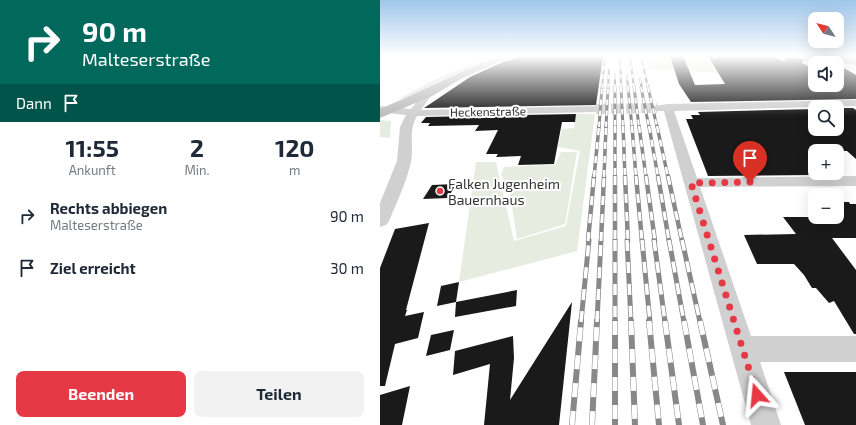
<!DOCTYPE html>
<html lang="de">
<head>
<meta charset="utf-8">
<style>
  body { margin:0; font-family:"Exo 2",sans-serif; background:#f2f2f3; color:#1f2937; height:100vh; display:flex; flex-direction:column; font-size:15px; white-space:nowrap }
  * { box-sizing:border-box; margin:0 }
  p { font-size:13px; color:#747a83 }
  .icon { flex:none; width:22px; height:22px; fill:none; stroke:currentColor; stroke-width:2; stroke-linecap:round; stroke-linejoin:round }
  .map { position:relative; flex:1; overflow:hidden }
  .details { display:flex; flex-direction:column; background:#fff; width:380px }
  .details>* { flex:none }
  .top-card { background:#00695c; color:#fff; overflow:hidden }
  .needle { width:26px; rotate:306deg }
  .buttons { position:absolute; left:428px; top:12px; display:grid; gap:8px }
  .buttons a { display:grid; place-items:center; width:36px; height:36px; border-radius:8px; background:#fff; box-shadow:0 4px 16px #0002; font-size:20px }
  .pin { position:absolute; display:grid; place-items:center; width:34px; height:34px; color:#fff; margin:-41px -17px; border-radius:50% 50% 50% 0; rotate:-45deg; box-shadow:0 0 4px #0007 }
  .pin .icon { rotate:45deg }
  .me { position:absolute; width:44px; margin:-22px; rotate:342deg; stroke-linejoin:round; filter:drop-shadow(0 0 3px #0008) }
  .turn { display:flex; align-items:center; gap:14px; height:84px; padding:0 16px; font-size:18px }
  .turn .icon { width:52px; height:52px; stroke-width:2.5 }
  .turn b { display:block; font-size:28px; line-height:34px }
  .then { display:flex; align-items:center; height:38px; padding:0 16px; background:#0003; gap:8px; font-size:15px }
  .eta { display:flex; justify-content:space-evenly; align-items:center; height:68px; text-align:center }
  .eta b { font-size:24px; font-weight:700; line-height:28px }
  .action { display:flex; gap:8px; margin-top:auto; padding:8px 16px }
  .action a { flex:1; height:46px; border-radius:8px; background:#e63946; color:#fff; font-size:16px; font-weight:700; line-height:46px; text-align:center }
  .action a+a { background:#f2f2f3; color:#1f2937 }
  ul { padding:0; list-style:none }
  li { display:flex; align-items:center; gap:12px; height:52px; padding:0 16px }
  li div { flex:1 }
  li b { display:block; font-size:15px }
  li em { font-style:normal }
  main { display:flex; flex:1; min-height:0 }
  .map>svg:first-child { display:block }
</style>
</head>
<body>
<main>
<section class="details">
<div class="top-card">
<div class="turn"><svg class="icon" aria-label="right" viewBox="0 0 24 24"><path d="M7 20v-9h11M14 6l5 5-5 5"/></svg><div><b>90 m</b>Malteserstraße</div></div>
<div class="then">Dann<svg class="icon" aria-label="arrive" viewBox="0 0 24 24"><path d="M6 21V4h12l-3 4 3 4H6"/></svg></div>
</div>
<div class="eta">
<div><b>11:55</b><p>Ankunft</p></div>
<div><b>2</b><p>Min.</p></div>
<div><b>120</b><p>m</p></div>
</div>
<ul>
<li><svg class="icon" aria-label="right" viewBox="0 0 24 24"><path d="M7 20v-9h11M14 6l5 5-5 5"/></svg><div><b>Rechts abbiegen</b><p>Malteserstraße</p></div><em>90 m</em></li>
<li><svg class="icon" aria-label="arrive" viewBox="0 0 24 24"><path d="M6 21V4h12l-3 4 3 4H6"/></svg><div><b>Ziel erreicht</b></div><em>30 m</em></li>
</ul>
<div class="action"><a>Beenden</a><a>Teilen</a></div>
</section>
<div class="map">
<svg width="476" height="425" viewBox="0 0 476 425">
  <rect width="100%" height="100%" fill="#fff"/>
  <g fill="#e6ecdf">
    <path d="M112,56H124L31,100L20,98L60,77Z"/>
    <path d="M264,56L318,59L369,66L361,74L269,69Z"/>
    <path d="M196,114H215L197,251L79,282L96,162H116L134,241L186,226L200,151L178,147L182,129L194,128Z"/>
    <path d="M0,120L11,121L10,138L0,137Z"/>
    <path d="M181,152H197L185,224L137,239L130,194L121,174L124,167L175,165Z"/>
  </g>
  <g fill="#1a1a1a">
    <path d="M142,56H223L216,105L44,108L90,77L123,62Z"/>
    <path d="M290,56H303L315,85L345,84L328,56H393L404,61L407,57L424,59L422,63L435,69V85H457V64L476,75V99L311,102L299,84Z"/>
    <path d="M457,108H473L476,110V159L467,151H428L435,158V175L328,176L306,119H313L311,115H320L318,112L435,109V129H457Z"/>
    <path d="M196,114L195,122H182L174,164L138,165L141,156L116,157L118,154H106L118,130L95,131L99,125L48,126L50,123H41L46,117Z"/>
    <path d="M76,184L68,198L43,199L52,185Z"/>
    <path d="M457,202H469L470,204H476V238H452L476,270V334H474L454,301L449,303L436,288H432L424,275L414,264H377L364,235L416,234L403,217H457Z"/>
    <path d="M49,223L26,310H27L25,316L44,312L38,338L15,344L5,386H0V268L15,229Z"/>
    <path d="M79,282L76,302L57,306L61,286Z"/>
    <path d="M137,290L136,306L75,317L76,302Z"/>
    <path d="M192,302L179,425H104L110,364L73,375L75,351L133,336L134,358L130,400Z"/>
    <path d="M74,330L70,350L46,356L51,335Z"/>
    <path d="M404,372H476V425H425Z"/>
    <path d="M30,386L22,425H0V395Z"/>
  </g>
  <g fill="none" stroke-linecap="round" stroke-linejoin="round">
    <path stroke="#d6d6d6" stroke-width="10" stroke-dasharray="10 5" stroke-linecap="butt" d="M216,109L277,108"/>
    <g fill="#d0d0d0" fill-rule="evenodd">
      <path d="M48,90L53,93L41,110L216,106L221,109L216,112L37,116C28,131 34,146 31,162C26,183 17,202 9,221L6,225L0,227V203L17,161L20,127L26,115L0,112V106L31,109L45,91Z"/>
      <path d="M476,100V106L294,111L317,178L476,176V186L320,187L371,336H476V362H380L401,425H371L284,111H277L272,108L273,106L288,104Z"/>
    </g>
    <g fill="#bdbdbd" fill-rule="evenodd">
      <path d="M119,56H132L81,79L52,96L0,118V109C40,92 78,73 119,56Z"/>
      <path d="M426,56H453L476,59V65L431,59Z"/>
    </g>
    <g stroke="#888" stroke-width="2">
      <g id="rail-far5">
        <path d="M240,56L241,88"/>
        <path d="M250,56L254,88"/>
        <path d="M261,56L268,88"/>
        <path d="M235,75V88"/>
        <path d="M247,76L248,88"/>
        <path d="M260,79L262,88"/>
        <path d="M222,88L225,56"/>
        <path d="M228,88L229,70"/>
      </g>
    </g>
    <g stroke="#888" stroke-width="3">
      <g id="rail-far4">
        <path d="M235,87V127"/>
        <path d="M241,87L243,127"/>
        <path d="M248,87L252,127"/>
        <path d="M254,87L259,127"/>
        <path d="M261,87L269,127"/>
        <path d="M268,87L277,127"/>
        <path d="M219,127L222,87"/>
        <path d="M226,127L228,87"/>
      </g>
    </g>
    <g stroke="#888" stroke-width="3.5">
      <g id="rail-far3">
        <path d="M235,126V177"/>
        <path d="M243,126L245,177"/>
        <path d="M252,126L256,177"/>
        <path d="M259,126L266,177"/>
        <path d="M269,126L278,177"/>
        <path d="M277,126L288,177"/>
        <path d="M214,177L219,126"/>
        <path d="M224,177L226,126"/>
      </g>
    </g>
    <g stroke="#888" stroke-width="4.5">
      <g id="rail-far2">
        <path d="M235,176V241"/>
        <path d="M245,176L248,241"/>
        <path d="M256,176L262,241"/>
        <path d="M266,176L275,241"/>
        <path d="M278,176L289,241"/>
        <path d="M288,176L302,241"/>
        <path d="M208,241L214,176"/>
        <path d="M221,241L224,176"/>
      </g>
    </g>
    <g stroke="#888" stroke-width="5">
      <g id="rail-far1">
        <path d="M235,240V322"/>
        <path d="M247,240L251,322"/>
        <path d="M262,240L270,322"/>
        <path d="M274,240L285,322"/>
        <path d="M289,240L304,322"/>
        <path d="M302,240L320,322"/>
        <path d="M201,322L209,240"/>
        <path d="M217,322L221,240"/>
      </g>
    </g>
    <g stroke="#888" stroke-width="6">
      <g id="rail">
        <path d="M235,321V425"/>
        <path d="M251,321L255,425"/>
        <path d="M269,321L279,425"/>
        <path d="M285,321L299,425"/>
        <path d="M304,321L323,425"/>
        <path d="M320,321L343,425"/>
        <path d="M192,425L201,321"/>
        <path d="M212,425L217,321"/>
      </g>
    </g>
    <use href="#rail-far5" stroke="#fff" stroke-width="1.5" stroke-dasharray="4.5" stroke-linecap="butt"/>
    <use href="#rail-far4" stroke="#fff" stroke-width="2" stroke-dasharray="5.5" stroke-linecap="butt"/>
    <use href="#rail-far3" stroke="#fff" stroke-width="2.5" stroke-dasharray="7" stroke-linecap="butt"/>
    <use href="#rail-far2" stroke="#fff" stroke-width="3" stroke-dasharray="9" stroke-linecap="butt"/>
    <use href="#rail-far1" stroke="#fff" stroke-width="3.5" stroke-dasharray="11" stroke-linecap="butt"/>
    <use href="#rail" stroke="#fff" stroke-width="5" stroke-dasharray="14" stroke-linecap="butt"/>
  </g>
  <linearGradient id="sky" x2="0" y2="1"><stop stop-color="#9ec6ea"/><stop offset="0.48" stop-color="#fff"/><stop offset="1" stop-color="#fff" stop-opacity="0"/></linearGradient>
  <rect width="476" height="116" fill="url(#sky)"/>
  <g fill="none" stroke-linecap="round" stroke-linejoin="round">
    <path stroke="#e63946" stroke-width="7" stroke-dasharray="0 12.6" d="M370,182L311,183L377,395"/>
  </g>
  <circle fill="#e63946" stroke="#fff" stroke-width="1.5" cx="60" cy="191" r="4"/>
  <g text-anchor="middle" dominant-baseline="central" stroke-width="4" stroke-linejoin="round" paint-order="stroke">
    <g font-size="12" fill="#333" stroke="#fff">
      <text transform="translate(108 111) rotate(-1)">Heckenstraße</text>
    </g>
    <g font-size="14" fill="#333" stroke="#fff" text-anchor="start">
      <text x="68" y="183">Falken Jugenheim<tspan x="68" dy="16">Bauernhaus</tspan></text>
    </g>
  </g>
</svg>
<div class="buttons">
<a><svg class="needle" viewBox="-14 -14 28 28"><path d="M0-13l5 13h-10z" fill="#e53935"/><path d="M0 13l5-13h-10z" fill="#747a83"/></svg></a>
<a><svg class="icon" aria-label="sound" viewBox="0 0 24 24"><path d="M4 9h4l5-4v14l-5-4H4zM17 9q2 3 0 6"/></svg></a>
<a><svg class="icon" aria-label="search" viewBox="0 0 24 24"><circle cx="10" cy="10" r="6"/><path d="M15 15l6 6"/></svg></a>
<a>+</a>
<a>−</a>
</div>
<div class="pin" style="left:370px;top:182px;background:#d93025"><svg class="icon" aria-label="arrive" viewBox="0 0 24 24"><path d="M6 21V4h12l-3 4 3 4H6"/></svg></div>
<svg class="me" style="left:377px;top:395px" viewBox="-20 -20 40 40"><path d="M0-17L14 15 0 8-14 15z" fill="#e63946" stroke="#fff" stroke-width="4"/></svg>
</div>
</main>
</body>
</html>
